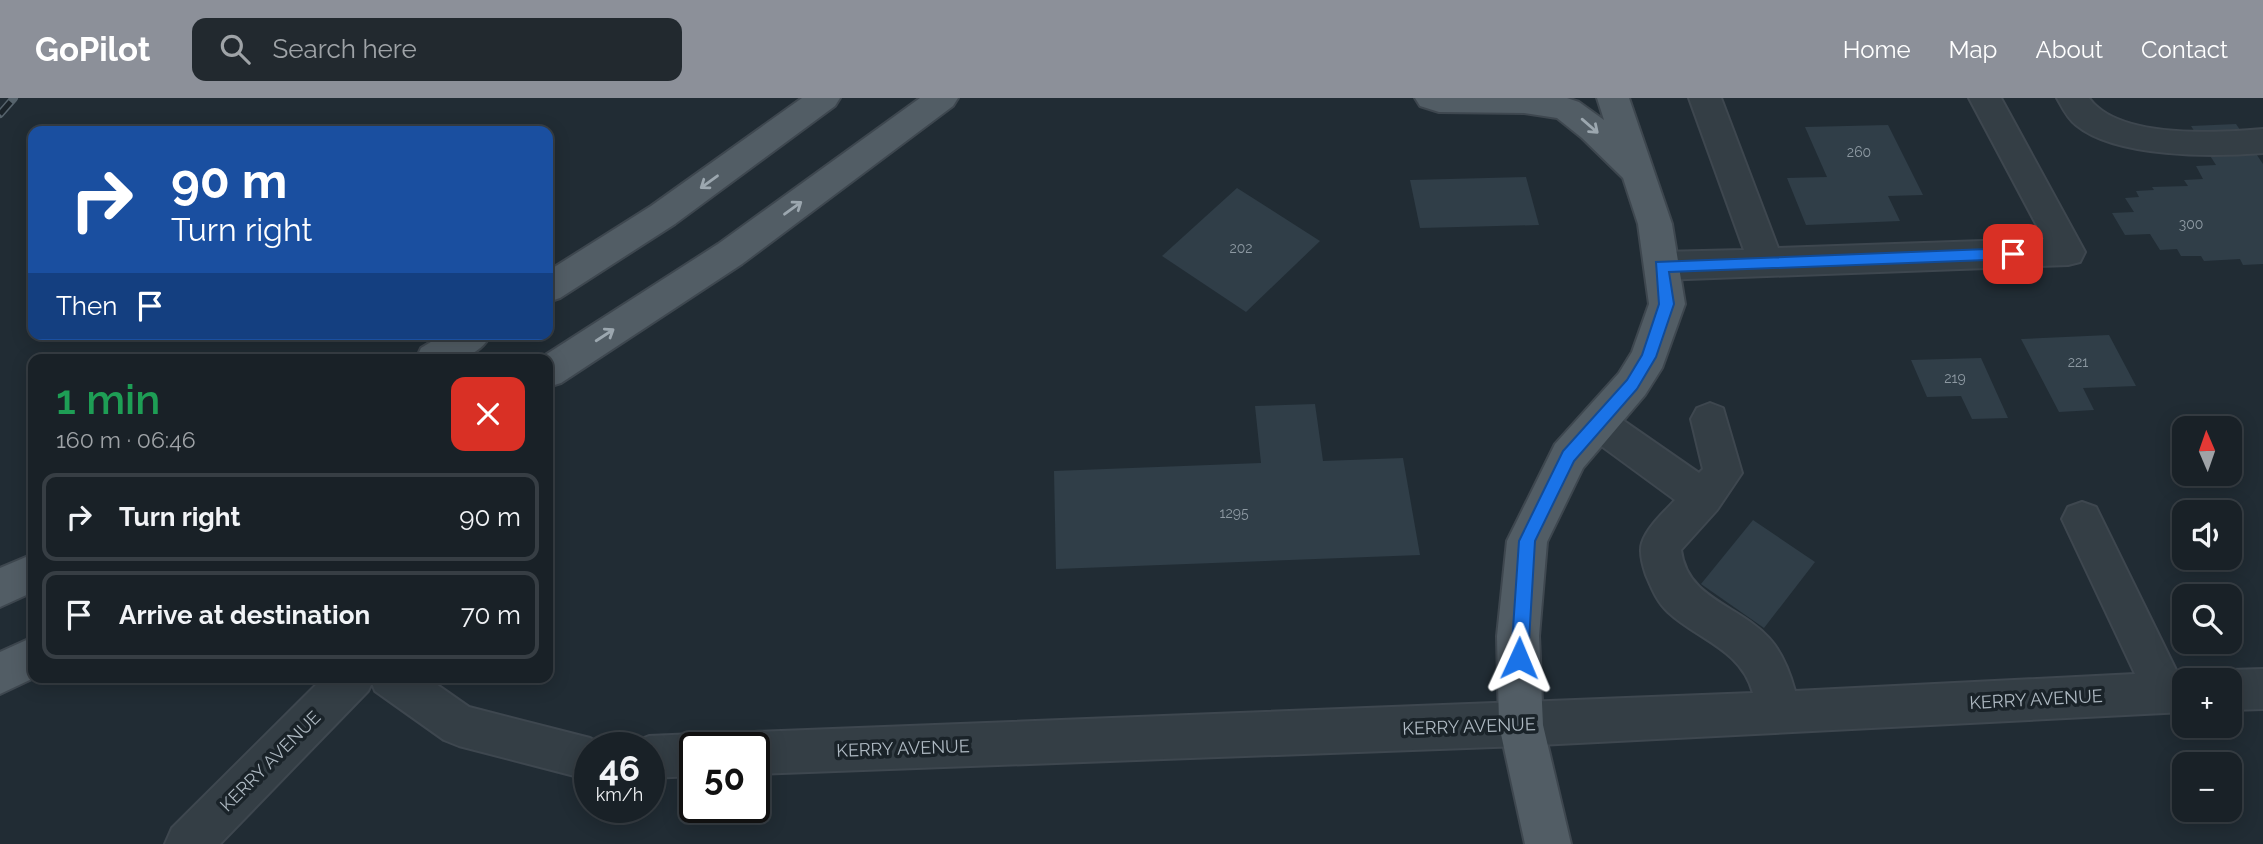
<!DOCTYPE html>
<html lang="en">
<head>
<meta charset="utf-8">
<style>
  body { margin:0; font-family:Raleway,sans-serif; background:#22292f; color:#f1f3f6; height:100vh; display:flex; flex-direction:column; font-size:26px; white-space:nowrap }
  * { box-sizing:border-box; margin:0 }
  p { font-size:23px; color:#9fa3a7 }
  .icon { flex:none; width:38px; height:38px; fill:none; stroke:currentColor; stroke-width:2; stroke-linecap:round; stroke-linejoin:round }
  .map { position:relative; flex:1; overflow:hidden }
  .side { position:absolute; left:28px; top:256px; width:525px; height:329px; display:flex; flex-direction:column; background:#192127; border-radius:14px; box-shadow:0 4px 18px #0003,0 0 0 2px #373e44 }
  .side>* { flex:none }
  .hud { position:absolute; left:28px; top:28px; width:525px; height:214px; border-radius:14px; box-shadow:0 4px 18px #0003,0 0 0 2px #373e44; background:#1a4fa0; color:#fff; overflow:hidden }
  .needle { width:46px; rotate:358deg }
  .buttons { position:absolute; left:2172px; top:318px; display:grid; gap:14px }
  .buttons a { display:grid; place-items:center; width:70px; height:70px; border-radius:14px; background:#192127; box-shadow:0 4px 18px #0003,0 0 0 2px #373e44; font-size:35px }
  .speed { position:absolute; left:574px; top:634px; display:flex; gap:14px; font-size:35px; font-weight:700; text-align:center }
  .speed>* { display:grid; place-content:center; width:91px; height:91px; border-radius:50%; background:#192127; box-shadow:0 4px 18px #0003,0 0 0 2px #373e44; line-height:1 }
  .speed small { font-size:18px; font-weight:400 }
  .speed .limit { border:4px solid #111; border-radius:10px; background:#fff; color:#111 }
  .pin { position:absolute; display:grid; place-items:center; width:60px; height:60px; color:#fff; margin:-30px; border-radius:14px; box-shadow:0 4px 10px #0006 }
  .me { position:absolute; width:77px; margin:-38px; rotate:1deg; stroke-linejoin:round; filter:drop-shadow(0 0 5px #0008) }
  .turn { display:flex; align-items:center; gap:24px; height:147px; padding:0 28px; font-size:32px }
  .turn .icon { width:91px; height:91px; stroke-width:2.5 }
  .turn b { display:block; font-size:49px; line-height:60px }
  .then { display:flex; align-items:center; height:66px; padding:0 28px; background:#0003; gap:14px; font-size:26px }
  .round { display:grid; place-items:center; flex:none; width:74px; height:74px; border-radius:14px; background:#22292f }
  .headline { display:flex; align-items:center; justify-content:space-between; height:119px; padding:0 28px }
  h1 { font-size:42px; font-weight:600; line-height:52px; color:#1e9e55 }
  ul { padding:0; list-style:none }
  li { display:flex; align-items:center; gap:21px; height:88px; margin:0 14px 10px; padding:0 14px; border:4px solid #373e44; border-radius:14px }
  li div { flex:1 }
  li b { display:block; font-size:26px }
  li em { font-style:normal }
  header { display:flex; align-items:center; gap:42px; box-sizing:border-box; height:98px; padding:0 35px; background:#8c9099; color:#fff }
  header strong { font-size:33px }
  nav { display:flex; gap:38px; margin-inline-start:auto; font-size:24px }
  .search { width:490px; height:63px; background:#22292f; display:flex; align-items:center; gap:18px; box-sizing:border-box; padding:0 24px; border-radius:14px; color:#9fa3a7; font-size:26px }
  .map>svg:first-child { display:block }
</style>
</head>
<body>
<header>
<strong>GoPilot</strong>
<div class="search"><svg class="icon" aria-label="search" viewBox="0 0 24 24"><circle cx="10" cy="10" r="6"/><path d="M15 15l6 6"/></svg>Search here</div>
<nav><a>Home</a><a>Map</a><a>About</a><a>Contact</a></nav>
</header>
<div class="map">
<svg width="2263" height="746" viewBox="0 0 2263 746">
  <rect width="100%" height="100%" fill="#212c34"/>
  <g fill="#303e48">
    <path d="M2236,26L2263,66V166L2243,167L2240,161L2204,163L2201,158H2181L2177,151L2160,152L2150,136L2125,137L2112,115L2134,114L2125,100L2139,99L2136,93L2154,92L2152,89L2188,88L2184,82L2203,81L2196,68L2216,67L2191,28Z"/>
    <path d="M1888,27L1923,97L1888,98L1900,123L1806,127L1787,80L1827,79L1805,29Z"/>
    <path d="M1526,79L1539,127L1420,130L1410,82Z"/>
    <path d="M1237,90L1320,143L1246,214L1162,158Z"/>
    <path d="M2109,237L2136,288L2083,290L2094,312L2059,314L2021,241Z"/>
    <path d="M1981,260L2008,320L1972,321L1961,298L1927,299L1911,262Z"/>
    <path d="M1315,306L1323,363L1403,360L1420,457L1056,471L1054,373L1261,365L1255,308Z"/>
    <path d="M1753,422L1815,464L1764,530L1701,486Z"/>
  </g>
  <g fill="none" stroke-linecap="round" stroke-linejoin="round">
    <g stroke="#3e474f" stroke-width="4">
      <g id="minor">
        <path d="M1689,0H1721L1778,150L2044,141L1969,0H2001L2085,154L2080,164L2068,167L1661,182L1649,178L1644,168L1649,158L1661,154L1744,152Z"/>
        <path d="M2057,0H2089C2118,41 2218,35 2263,31V55C2213,59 2116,60 2076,27C2067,20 2062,9 2057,0Z"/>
        <path d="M1710,305L1723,310L1742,375L1717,412L1681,452C1687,501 1739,507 1769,540C1782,554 1790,575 1795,593L2135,576L2062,421L2068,409L2082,404L2096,409L2177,574L2199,580L2200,583H2184V614L1521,648L754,676V649H735L739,640L754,634L1753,595C1741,551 1698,542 1668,514C1657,504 1652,491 1646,477C1643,468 1639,454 1642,445C1647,429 1664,414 1675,402L1585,336L1579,325L1585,314L1598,309L1611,314L1699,375L1703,371L1691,321L1697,310Z"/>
        <path d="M2263,571V611L2230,612V583H2213L2215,578L2230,572Z"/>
        <path d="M324,579H426L469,609L590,640L607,649H590V682L459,648L444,642L375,593L372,585L368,593L220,746H165L172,730Z"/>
        <path d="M695,636L710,642L714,649H695V678L649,680V649H631L634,644L649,638Z"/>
      </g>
    </g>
    <g stroke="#3e474f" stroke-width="4">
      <g id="major">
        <path d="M802,0H840L835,8L675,126L560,200L548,204V173L651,108Z"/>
        <path d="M920,0H958L953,8L742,166L561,285L548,289V261H539L718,146Z"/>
        <path d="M1415,0H1567L1579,4L1604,22L1597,0H1629L1672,126L1685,206L1662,270L1645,297L1583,370L1547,444L1539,538L1543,627L1571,746H1525L1499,627L1497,538L1507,443L1555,346L1619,275L1632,254L1649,206L1638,126L1623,80L1582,40L1557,20L1524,15L1439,14L1420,8Z"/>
        <path d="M444,236H491C476,266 444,261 416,261L421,250Z"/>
        <path d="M33,456V494L0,509V470Z"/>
        <path d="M33,539L36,579L0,596V554Z"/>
      </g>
    </g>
    <use href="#minor" fill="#343e45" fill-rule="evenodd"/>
    <use href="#major" fill="#525d65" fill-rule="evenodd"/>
    <g stroke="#56636c" stroke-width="8">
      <path id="rail" d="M0,16L14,0"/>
    </g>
    <use href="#rail" stroke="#1a2329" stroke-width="5" stroke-dasharray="16" stroke-linecap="butt"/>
  </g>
  <defs><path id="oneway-shaft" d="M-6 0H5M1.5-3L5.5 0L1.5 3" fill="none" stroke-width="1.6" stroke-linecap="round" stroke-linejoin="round" transform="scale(1.75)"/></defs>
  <g stroke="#9ca7af">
    <use href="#oneway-shaft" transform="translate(1590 28) rotate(41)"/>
    <use href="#oneway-shaft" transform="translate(709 84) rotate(144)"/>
    <use href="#oneway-shaft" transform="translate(793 110) rotate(-36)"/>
    <use href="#oneway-shaft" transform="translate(605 237) rotate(-33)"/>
  </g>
  <path fill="#1a73e8" stroke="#114b97" stroke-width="2" d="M2013,150L2020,156L2013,161L1669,174L1674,206L1656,259L1637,291L1574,363L1535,443L1528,560L1525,566L1519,568L1513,566L1511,560L1519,443L1563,353L1627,282L1642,257L1659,206L1656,164Z"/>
  <g text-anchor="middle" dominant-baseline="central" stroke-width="7" stroke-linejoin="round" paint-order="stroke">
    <g font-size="14" fill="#8d99a2">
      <text x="1859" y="54">260</text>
      <text x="2191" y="126">300</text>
      <text x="1241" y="150">202</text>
      <text x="2078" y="264">221</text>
      <text x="1955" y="280">219</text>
      <text x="1234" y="415">1295</text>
    </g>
    <g font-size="18" fill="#aeb9c2" stroke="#1a2329">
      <text transform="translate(2036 601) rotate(-3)">KERRY AVENUE</text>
      <text transform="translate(1469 628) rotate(-2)">KERRY AVENUE</text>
      <text transform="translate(903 650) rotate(-2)">KERRY AVENUE</text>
      <text transform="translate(270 663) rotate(-45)">KERRY AVENUE</text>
    </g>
  </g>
</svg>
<div class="buttons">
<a><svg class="needle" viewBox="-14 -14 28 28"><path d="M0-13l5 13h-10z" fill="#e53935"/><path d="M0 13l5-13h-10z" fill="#9fa3a7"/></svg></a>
<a><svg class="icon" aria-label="sound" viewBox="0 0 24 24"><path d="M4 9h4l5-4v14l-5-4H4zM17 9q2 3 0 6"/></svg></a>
<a><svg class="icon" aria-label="search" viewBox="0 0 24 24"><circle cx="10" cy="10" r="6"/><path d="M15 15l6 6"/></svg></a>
<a>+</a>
<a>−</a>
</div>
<div class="speed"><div>46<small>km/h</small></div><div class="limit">50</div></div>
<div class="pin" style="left:2013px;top:156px;background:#d93025"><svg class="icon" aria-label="arrive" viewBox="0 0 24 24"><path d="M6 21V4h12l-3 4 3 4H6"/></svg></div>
<svg class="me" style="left:1519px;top:560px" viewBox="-20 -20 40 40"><path d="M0-17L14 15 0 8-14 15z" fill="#1a73e8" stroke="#fff" stroke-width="4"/></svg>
<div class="hud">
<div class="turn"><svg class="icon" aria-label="right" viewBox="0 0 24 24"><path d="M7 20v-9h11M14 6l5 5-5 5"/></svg><div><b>90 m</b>Turn right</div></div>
<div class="then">Then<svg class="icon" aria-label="arrive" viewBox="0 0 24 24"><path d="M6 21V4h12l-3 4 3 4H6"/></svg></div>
</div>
<section class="side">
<div class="headline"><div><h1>1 min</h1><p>160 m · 06:46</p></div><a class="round" style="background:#d93025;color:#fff"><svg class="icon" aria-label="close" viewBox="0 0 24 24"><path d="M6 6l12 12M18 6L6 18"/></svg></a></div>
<ul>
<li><svg class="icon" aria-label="right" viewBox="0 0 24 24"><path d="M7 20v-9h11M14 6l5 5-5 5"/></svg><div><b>Turn right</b></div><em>90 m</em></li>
<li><svg class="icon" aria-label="arrive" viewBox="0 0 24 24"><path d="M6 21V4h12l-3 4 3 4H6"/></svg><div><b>Arrive at destination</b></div><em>70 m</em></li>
</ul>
</section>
</div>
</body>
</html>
